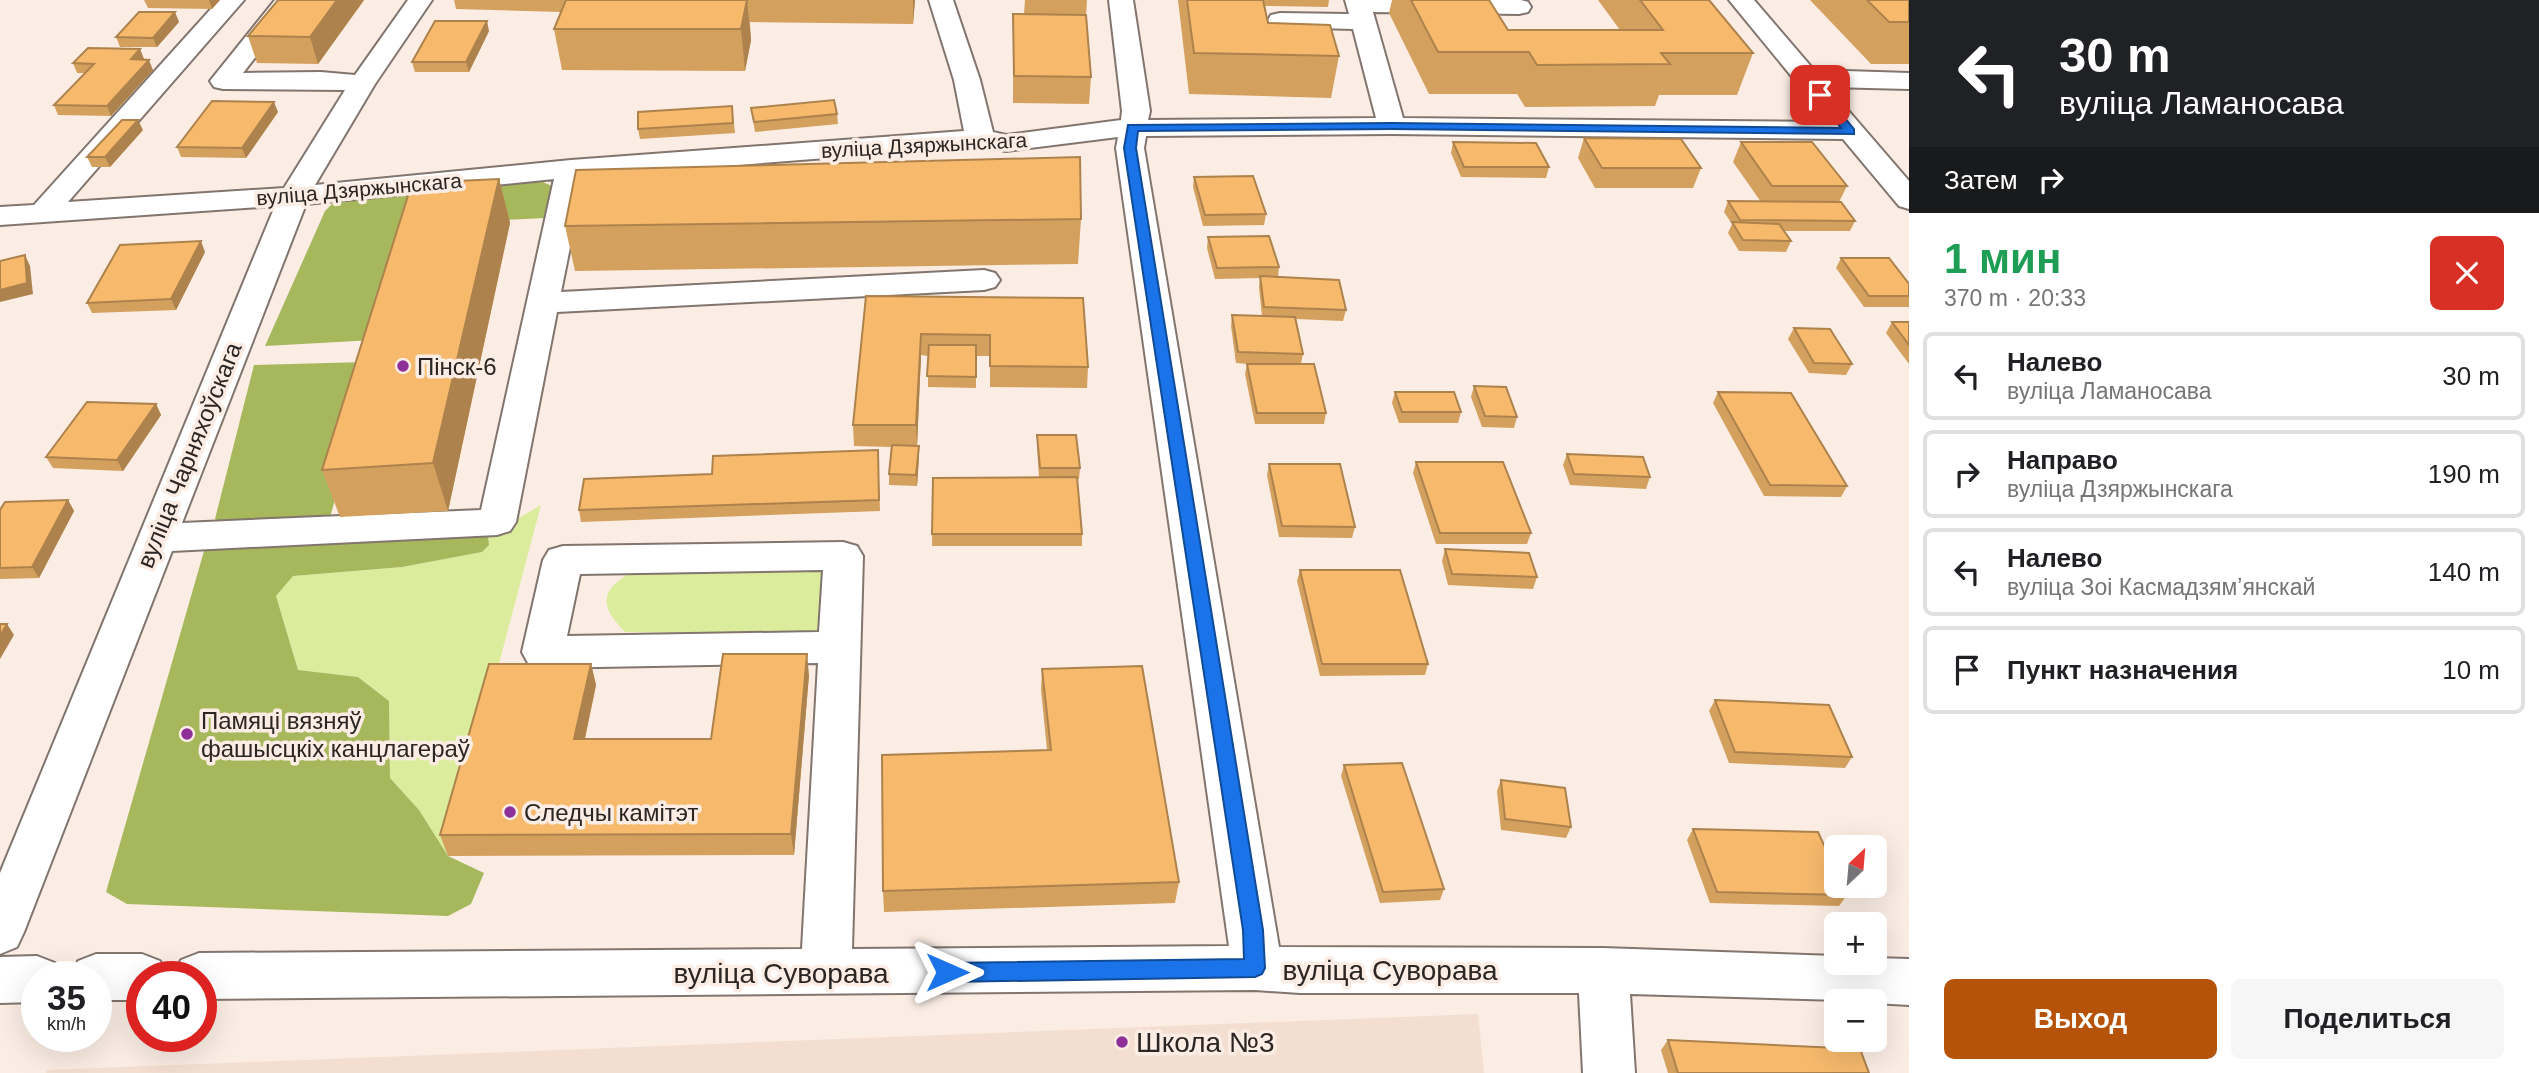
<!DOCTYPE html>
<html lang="ru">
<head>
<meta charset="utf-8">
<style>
  body { margin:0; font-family:Helvetica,sans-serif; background:#f6f6f6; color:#202124; height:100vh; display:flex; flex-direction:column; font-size:26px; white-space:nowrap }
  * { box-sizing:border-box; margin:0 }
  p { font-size:23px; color:#757577 }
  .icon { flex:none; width:38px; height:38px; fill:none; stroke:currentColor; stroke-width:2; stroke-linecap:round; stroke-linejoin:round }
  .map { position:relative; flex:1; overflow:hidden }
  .panel { display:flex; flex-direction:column; background:#fff; width:630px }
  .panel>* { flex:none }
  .top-card { background:#202124; color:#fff; overflow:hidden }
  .needle { width:46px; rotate:26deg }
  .fabs { position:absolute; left:1824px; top:835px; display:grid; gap:14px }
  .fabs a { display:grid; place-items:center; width:63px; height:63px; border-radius:10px; background:#fff; box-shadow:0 7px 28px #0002; font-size:35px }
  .speed { position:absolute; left:21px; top:961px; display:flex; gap:14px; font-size:35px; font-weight:700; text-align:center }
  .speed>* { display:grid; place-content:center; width:91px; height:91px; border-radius:50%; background:#fff; box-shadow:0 7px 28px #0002; line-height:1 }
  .speed small { font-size:18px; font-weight:400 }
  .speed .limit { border:10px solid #d22; background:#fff; color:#111 }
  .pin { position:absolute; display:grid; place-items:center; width:60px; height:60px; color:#fff; margin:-30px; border-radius:14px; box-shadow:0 4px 10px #0006 }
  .me { position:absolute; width:77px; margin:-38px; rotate:90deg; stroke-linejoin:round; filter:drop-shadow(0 0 5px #0008) }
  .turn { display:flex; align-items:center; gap:24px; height:147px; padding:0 35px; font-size:32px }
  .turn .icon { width:91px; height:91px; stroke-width:2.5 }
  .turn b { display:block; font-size:49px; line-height:60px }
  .then { display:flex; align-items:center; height:66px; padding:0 35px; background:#0003; gap:14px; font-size:26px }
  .round { display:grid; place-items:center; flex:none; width:74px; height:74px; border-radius:10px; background:#f6f6f6 }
  .overview { display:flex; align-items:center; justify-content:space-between; height:119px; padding:0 35px }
  h1 { font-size:42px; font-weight:700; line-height:52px; color:#1e9e55 }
  .primary-button { display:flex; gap:14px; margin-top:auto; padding:14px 35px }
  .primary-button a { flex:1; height:80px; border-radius:10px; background:#b45309; color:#fff; font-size:28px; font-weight:700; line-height:80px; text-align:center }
  .primary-button a+a { background:#f6f6f6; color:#202124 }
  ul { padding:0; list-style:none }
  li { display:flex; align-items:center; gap:21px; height:88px; margin:0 14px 10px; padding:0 21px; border:4px solid #e0e0e0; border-radius:10px }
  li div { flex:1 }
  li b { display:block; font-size:26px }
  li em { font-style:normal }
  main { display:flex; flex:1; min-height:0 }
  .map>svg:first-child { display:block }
</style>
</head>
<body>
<main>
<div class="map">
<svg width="1909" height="1073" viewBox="0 0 1909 1073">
  <rect width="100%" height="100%" fill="#fbede4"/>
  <path fill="#f3ded1" d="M1478,1014L1484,1073H46L47,1070Z"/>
  <g fill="#dbec9d">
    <path d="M541,505L448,856L419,810L390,778L389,701L358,677L298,670L276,596L293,576L402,567L482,552L489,545L488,536Z"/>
    <path d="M832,566L825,634L625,632C599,605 599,591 634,570Z"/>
  </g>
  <g fill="#a6b75c">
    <path d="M538,180L552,186L553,212L546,218L421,224L374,340L265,346L325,211L336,200Z"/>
    <path d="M366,362L372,366L331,514L321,521L241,527L215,519L254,365Z"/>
    <path d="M488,536L489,545L482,552L402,567L293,576L276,596L298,670L358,677L389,701L390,778L419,810L448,856L484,873L471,904L448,916L127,904L106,892L204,551L222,544Z"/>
  </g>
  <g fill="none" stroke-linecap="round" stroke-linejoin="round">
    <g stroke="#81756e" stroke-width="4">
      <g id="minor">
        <path d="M219,0H244L68,202L284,188L345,90L223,89L214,87L210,81L275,0H300L243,73L321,72L355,75L408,0H432L375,84L315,185L571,160L964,131L954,80L929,0H953L980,80L993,132L1006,135L1121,120L1122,111L1109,0H1133L1150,111L1148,120L1376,118L1353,29L1280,27L1271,25L1268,20L1271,15L1280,13L1349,14L1345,0H1521L1528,2L1531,7L1528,12L1519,14L1373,12L1403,118L1829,122L1729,0H1754L1814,70L1909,73V89L1828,87L1909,181V209L1899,206L1843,139L1392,134L1146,136L1144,148L1279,947L1603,948L1836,956V962H1874V958L1909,959V1005L1874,1003V1001L1630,994L1635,1073H1583L1579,993H1300L1255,990L201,999V976H174L181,960L199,953L802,949L818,663L543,668L528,663L522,652L543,560L549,550L563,546L843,542L857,546L863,556L852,949L1229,946L1116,148L1118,137L1006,151L980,146L584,177L561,292L984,270L995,273L1000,280L995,287L984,290L557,312L516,522L510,531L497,535L172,551L24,932L17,947L0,954V873L275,206L0,225V207L34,205ZM554,179L481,510L182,523L306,204ZM823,570L819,632L567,636L580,574Z"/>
        <path d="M96,954H142L160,961L167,976H142V1000H96V976H71L78,961Z"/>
        <path d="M37,956L55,963L61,976H37V1002L0,1003V957Z"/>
      </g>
    </g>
    <use href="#minor" fill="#fff" fill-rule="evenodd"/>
  </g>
  <g fill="#d4a05e">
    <path d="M144,0H220L212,9L148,8Z"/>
    <path d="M278,0H364L318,64L257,63L248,36Z"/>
    <path d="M454,0H915L913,24L750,22L751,40L745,71L562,70L554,29L561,12L456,9Z"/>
    <path d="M1025,0H1087L1086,17L1091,77L1089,104L1013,103V14H1024Z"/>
    <path d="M1178,0H1329L1328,7L1265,6L1268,23L1339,56L1331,98L1189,94Z"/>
    <path d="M1392,0H1489L1508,30H1620L1598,0H1709L1753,53L1737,95H1659L1655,106L1525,107L1517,94H1429L1389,13Z"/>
    <path d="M1810,0H1909V64H1871Z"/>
    <path d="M179,22L157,47H120L116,37Z"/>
    <path d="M489,31L469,72H415L412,62Z"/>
    <path d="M140,49L144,60L153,70L111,116L58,115L54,105L85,73H77L73,63Z"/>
    <path d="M732,106L735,133L640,139L638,129Z"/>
    <path d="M751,108L837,114L838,124L755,132Z"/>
    <path d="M278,112L246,158L181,157L177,147Z"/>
    <path d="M143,130L110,167H92L87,157Z"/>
    <path d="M1584,138L1701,168L1693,188H1595L1578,158Z"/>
    <path d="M1453,142L1549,167L1546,178L1461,177L1451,153Z"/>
    <path d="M1741,142L1847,186L1839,202L1855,221L1850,231H1784L1791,241L1786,252L1739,251L1728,233L1732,224L1724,212L1728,201L1761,202L1733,162Z"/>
    <path d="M1194,177L1266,214L1264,225L1203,226L1193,187Z"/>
    <path d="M499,179L510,223L448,511L340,517L322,470Z"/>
    <path d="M1081,219L1078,264L575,271L565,226Z"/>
    <path d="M1208,237L1279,267L1278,277L1346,310L1343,321L1296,319L1303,354L1301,364L1326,413L1324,424H1255L1245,374L1247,364H1249L1236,363L1231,326L1232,315L1262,316L1259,287L1260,278L1215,279L1207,248Z"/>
    <path d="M205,252L176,310L92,313L87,303Z"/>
    <path d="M1841,258L1909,284V307H1864L1836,268Z"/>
    <path d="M866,296L1083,298L1088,367L1087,388L990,387V356H976V388L928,387V356L921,355L917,446H919V457L917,486L889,485V474L891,447L854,446L853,425Z"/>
    <path d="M1892,322H1909V364L1886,333Z"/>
    <path d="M1794,328L1852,364L1846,375L1809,373L1788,339Z"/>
    <path d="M1474,386L1517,417L1514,428L1482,427L1471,397Z"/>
    <path d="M1395,392L1461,412L1458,423H1399L1392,403Z"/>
    <path d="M1718,392L1847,486L1841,497L1764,496L1713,403Z"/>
    <path d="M156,404L161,415L123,471L53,468L46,457Z"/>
    <path d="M1037,435L1080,468L1079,479H1077L1082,534V546H932L933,478H1039L1037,446Z"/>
    <path d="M878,450L880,511L581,522L579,510L712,474Z"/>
    <path d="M1567,454L1650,477L1646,489L1570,485L1563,465Z"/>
    <path d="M1416,462L1531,533L1527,544H1436L1413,473Z"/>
    <path d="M1269,464L1355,527L1352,538L1279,537L1267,475Z"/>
    <path d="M68,500L74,511L39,578L0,579V510Z"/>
    <path d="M1445,549L1537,577L1533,589L1448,585L1442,561Z"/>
    <path d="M1300,570L1428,664L1425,675L1320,676L1297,581Z"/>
    <path d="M591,664L596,685L585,739H711L809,675L794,855L448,856L440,835Z"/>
    <path d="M1042,669L1179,882L1175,903L884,912L883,891L1047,750L1041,690Z"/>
    <path d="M1715,700L1852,757L1845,768L1729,763L1709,711Z"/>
    <path d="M1344,765L1444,889L1440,900L1380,903L1341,776Z"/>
    <path d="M1501,780L1571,827L1566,838L1501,830L1497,791Z"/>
    <path d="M1693,829L1847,895L1839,906L1710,903L1687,840Z"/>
    <path d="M1668,1040L1869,1073H1668L1661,1050Z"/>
  </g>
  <g fill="#ad824c">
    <path d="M209,0H220L212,9Z"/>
    <path d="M337,0H364L318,64L310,37Z"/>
    <path d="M747,0L751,40L745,71L741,29Z"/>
    <path d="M913,0H915L913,24Z"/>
    <path d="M175,12L179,22L157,47L153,38Z"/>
    <path d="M487,21L489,31L469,72L466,62Z"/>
    <path d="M140,49L144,59L135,69L131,59Z"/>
    <path d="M149,60L153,70L111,116L107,106Z"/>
    <path d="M274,102L278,112L246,158L242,148Z"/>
    <path d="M138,120L143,130L110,167L105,157Z"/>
    <path d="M499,179L510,223L448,511L433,463Z"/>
    <path d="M201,241L205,252L176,310L171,299Z"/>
    <path d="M25,255L30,266L33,294L0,302V290Z"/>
    <path d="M921,334V355L917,447L916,425Z"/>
    <path d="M156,404L161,415L123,471L117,460Z"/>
    <path d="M919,446V457L917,486L916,475Z"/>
    <path d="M68,500L74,511L39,578L32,567Z"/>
    <path d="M7,624L14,635L0,659V636Z"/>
    <path d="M807,654L809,675L794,855L791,834Z"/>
    <path d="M591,664L596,685L580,761L574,739Z"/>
  </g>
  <g fill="#f7ba6d" stroke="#ad824c" stroke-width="2">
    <path d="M278,0H337L310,37L248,36Z"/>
    <path d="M566,0H747L741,29H554Z"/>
    <path d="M1187,0H1263L1268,23L1330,25L1339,56L1194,53Z"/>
    <path d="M1411,0H1489L1508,30H1663L1640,0H1709L1753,53H1661L1670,64L1537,65L1529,52H1438Z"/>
    <path d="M1867,0H1909V22H1889Z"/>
    <path d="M139,12H175L153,38L116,37Z"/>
    <path d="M1013,14L1086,15L1091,77L1014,76Z"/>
    <path d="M435,21H487L466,62H412Z"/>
    <path d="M88,48L140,49L131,59L149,60L107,106L54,105L94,64L73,63Z"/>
    <path d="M834,100L837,114L754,122L751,108Z"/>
    <path d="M212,101L274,102L242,148L177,147Z"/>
    <path d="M732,106L733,123L638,129V112Z"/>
    <path d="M122,120H138L105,157H87Z"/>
    <path d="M1584,138L1681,139L1701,168H1602Z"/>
    <path d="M1453,142L1536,143L1549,167H1464Z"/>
    <path d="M1741,142H1812L1847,186H1772Z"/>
    <path d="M1080,157L1081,219L565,226L576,170Z"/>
    <path d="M1253,176L1266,214L1205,215L1194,177Z"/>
    <path d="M499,179L433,463L322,470L412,183Z"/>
    <path d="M1728,201L1841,202L1855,221L1740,220Z"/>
    <path d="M1732,222L1779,224L1791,241L1743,240Z"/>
    <path d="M1269,236L1279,267L1217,268L1208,237Z"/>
    <path d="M201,241L171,299L87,303L120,245Z"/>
    <path d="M25,255L27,283L0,290V261Z"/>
    <path d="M1841,258H1889L1909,284V296H1869Z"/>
    <path d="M1260,276L1339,280L1346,310L1264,307Z"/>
    <path d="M866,296L1083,298L1088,367L990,366V335L921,334L916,425H853Z"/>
    <path d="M1232,315L1295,317L1303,354L1238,352Z"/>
    <path d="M1892,322H1909V345Z"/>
    <path d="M1794,328L1830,329L1852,364L1814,363Z"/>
    <path d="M929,345H976V377L927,376Z"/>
    <path d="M1247,364H1314L1326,413H1257Z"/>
    <path d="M1474,386L1506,387L1517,417L1485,416Z"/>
    <path d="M1395,392H1454L1461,412H1402Z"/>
    <path d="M1718,392L1791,393L1847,486L1770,485Z"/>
    <path d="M87,402L156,404L117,460L46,457Z"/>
    <path d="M1037,435H1076L1080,468H1040Z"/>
    <path d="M892,445L919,446L916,475L889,474Z"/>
    <path d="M878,450L879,500L579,510L584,479L712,474L713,456Z"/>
    <path d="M1567,454L1643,457L1650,477L1574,474Z"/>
    <path d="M1416,462H1503L1531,533H1440Z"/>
    <path d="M1269,464H1340L1355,527L1282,526Z"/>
    <path d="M1077,477L1082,534H932L933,478Z"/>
    <path d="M68,500L32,567L0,568V510L5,502Z"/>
    <path d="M1445,549L1529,553L1537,577L1452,574Z"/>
    <path d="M1300,570H1400L1428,664H1322Z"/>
    <path d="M0,624H7L0,636Z"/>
    <path d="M723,654H807L791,834L440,835L489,664H591L574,739H711Z"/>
    <path d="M1142,666L1179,882L883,891L882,755L1051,750L1042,669Z"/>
    <path d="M1715,700L1829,705L1852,757L1735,752Z"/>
    <path d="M1402,763L1444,889L1383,892L1344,765Z"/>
    <path d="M1501,780L1565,788L1571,827L1505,819Z"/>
    <path d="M1693,829L1818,832L1836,871V886H1842L1847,895L1717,892Z"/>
    <path d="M1668,1040L1860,1049L1869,1073H1678Z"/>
  </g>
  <path fill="#1a73e8" stroke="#114b97" stroke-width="2" d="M1820,92L1824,93L1854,129V134L1392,129L1138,131L1136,148L1263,930L1265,968L1262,974L1255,977L947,982L939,979L936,972L939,966L947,963L1244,959L1243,930L1124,148L1128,125L1392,123L1841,128L1815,95Z"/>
  <g fill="#8d309a" stroke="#fbede4" stroke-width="2.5">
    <circle cx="403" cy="366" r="7"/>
    <circle cx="187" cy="734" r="7"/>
    <circle cx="510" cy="812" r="7"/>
    <circle cx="1122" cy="1042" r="7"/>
  </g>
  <g text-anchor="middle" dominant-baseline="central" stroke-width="7" stroke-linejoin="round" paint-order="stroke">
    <g font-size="21" fill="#2b2623" stroke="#fbede4">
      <text transform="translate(924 145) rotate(-3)">вуліца Дзяржынскага</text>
      <text transform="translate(359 189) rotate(-5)">вуліца Дзяржынскага</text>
    </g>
    <g font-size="24" fill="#2b2623" stroke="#fbede4" text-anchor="start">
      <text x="417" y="366">Пінск-6</text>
      <text x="201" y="720">Памяці вязняў<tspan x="201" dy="28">фашысцкіх канцлагераў</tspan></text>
      <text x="524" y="812">Следчы камітэт</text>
    </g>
    <g font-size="24" fill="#2b2623" stroke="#fbede4">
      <text transform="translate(189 455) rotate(-68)">вуліца Чарняхоўскага</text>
    </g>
    <g font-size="28" fill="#2b2623" stroke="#fbede4">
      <text x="1390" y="970">вуліца Суворава</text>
      <text x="781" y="973">вуліца Суворава</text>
    </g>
    <g font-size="28" fill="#2b2623" stroke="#fbede4" text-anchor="start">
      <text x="1136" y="1042">Школа №3</text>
    </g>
  </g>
</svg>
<div class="fabs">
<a><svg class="needle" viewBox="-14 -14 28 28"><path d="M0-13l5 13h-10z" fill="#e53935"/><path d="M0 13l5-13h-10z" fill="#757577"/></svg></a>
<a>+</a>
<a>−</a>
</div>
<div class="speed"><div>35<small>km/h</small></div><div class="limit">40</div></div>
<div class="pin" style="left:1820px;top:95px;background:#d93025"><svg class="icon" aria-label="arrive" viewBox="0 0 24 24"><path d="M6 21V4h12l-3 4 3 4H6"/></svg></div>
<svg class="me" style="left:947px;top:972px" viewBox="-20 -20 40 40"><path d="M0-17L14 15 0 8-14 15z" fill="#1a73e8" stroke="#fff" stroke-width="4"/></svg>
</div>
<section class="panel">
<div class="top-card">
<div class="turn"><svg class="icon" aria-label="left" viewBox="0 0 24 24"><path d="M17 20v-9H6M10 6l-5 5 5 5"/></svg><div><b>30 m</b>вуліца Ламаносава</div></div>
<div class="then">Затем<svg class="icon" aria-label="right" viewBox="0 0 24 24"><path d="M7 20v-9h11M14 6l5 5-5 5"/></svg></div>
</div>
<div class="overview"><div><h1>1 мин</h1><p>370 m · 20:33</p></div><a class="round" style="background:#d93025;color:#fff"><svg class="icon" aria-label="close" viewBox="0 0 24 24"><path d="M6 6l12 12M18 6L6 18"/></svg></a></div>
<ul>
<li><svg class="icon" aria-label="left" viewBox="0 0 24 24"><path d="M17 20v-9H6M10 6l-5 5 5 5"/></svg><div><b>Налево</b><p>вуліца Ламаносава</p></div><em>30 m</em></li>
<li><svg class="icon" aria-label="right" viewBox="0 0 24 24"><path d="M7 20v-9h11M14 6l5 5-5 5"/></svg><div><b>Направо</b><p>вуліца Дзяржынскага</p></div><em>190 m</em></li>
<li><svg class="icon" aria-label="left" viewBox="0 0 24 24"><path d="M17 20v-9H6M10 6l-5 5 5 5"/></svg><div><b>Налево</b><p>вуліца Зоі Касмадзямʼянскай</p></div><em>140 m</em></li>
<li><svg class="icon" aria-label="arrive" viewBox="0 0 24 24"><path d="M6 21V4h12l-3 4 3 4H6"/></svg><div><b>Пункт назначения</b></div><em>10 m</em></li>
</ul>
<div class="primary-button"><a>Выход</a><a>Поделиться</a></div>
</section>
</main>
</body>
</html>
